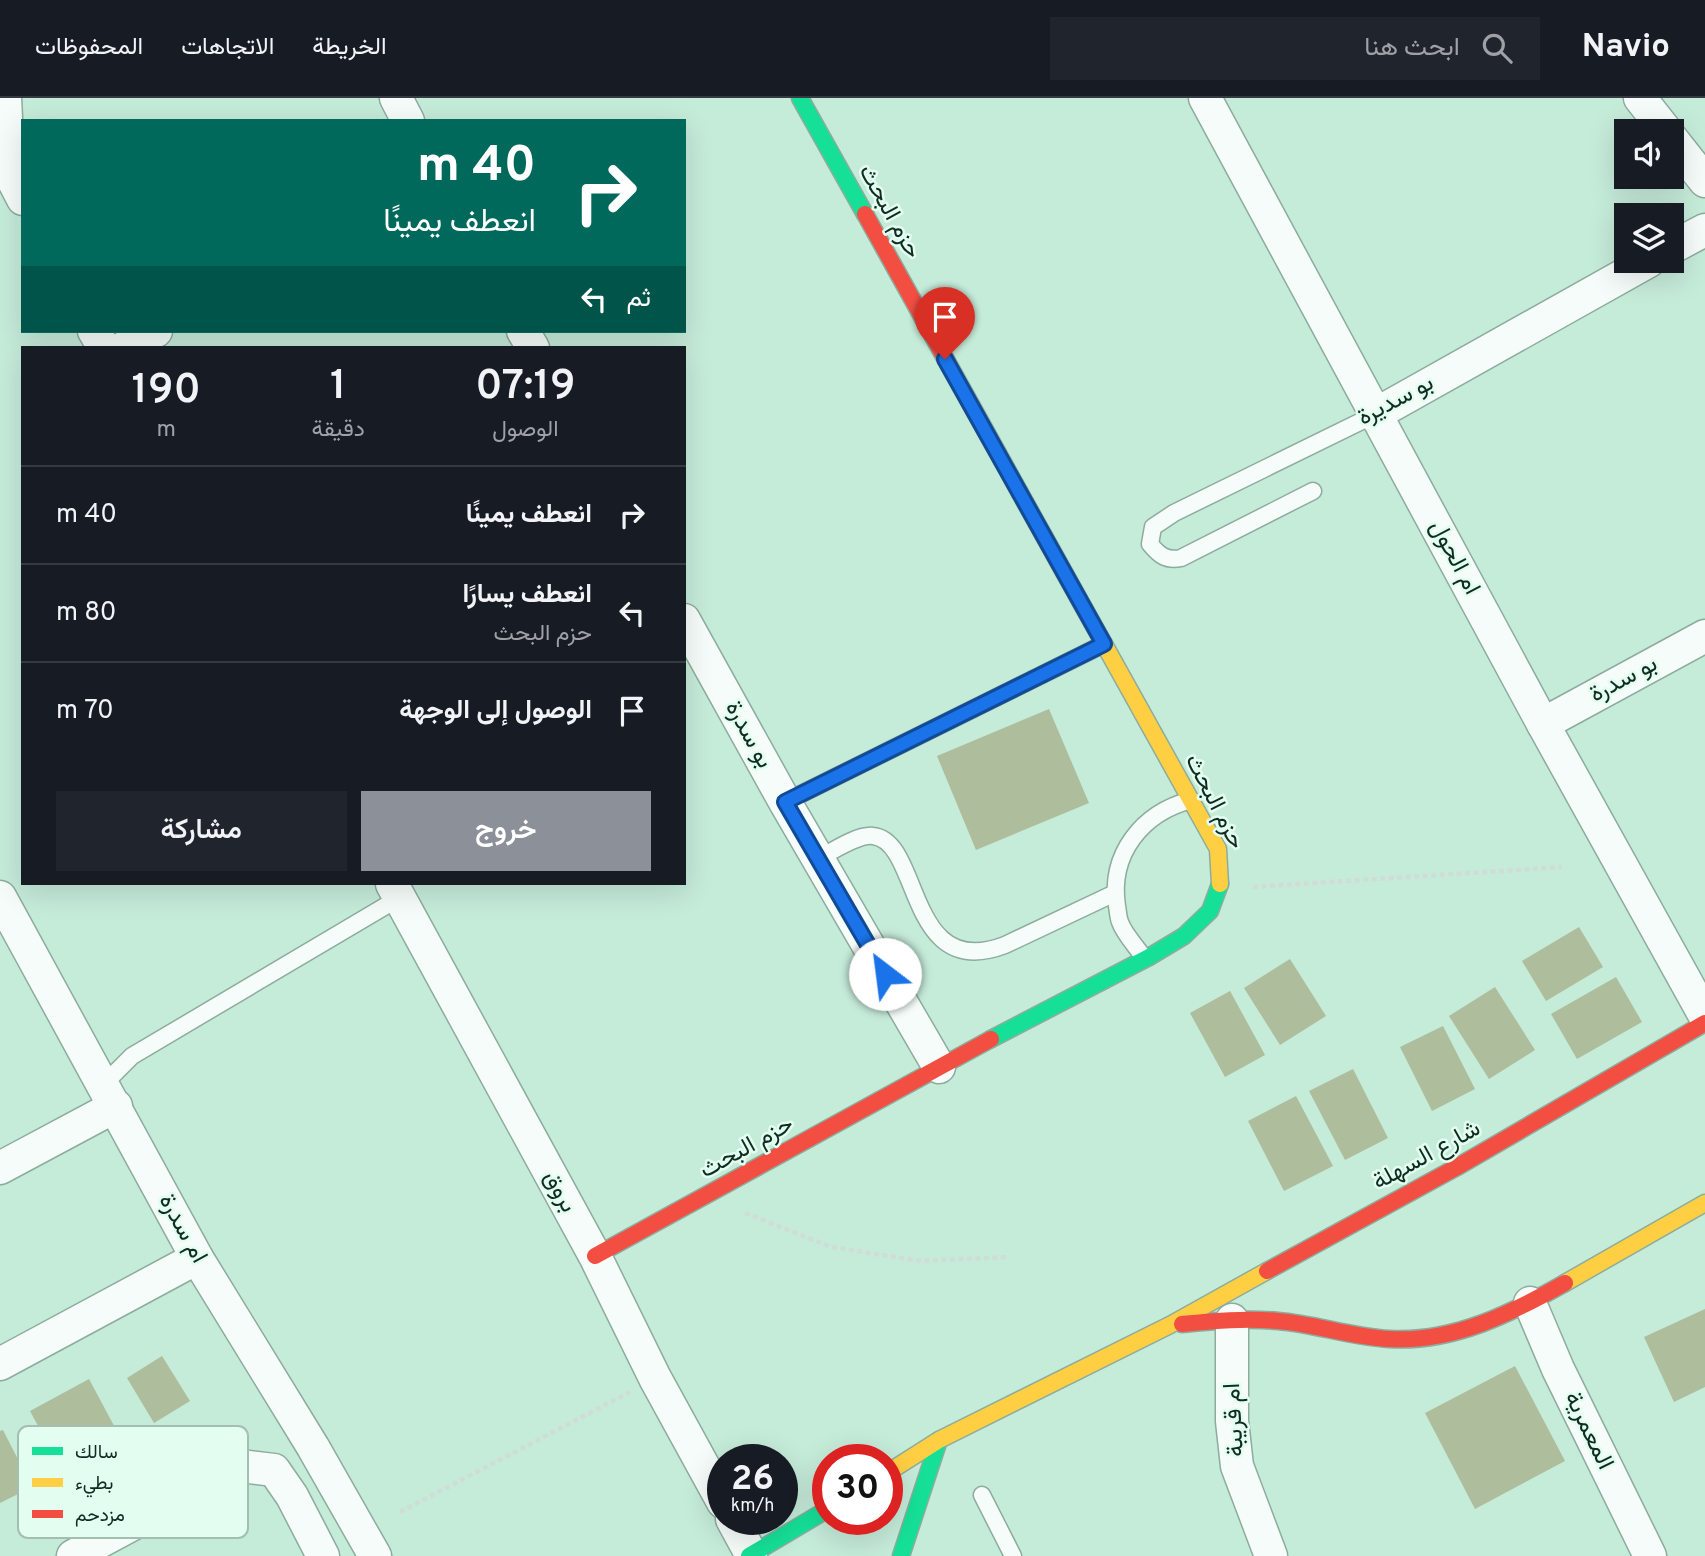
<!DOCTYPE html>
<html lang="ar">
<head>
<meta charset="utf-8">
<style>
  body { margin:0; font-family:Overpass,Vazirmatn,sans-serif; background:#20242c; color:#f1f3f6; direction:rtl; height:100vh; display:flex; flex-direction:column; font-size:26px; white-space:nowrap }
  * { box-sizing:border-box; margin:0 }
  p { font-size:23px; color:#9ea1a6 }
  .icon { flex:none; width:38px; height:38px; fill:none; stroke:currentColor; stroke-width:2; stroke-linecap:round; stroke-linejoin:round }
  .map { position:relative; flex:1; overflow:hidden; direction:ltr }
  .sheet { position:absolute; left:21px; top:248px; width:665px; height:539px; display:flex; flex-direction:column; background:#171b24; border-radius:0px; box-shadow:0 7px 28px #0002; direction:rtl }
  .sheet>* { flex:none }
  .hud { position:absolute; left:21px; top:21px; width:665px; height:214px; border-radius:0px; box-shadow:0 7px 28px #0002; direction:rtl; background:#00695c; color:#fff; overflow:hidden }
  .tools { position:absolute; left:1614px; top:21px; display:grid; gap:14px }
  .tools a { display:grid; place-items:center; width:70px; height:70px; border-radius:0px; background:#171b24; box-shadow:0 7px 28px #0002; font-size:35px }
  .speed { position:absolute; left:707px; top:1346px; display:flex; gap:14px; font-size:35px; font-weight:700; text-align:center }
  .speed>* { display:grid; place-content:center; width:91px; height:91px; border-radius:50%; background:#171b24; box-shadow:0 7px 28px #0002; line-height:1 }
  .speed small { font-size:18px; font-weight:400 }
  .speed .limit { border:10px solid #d22; background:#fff; color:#111 }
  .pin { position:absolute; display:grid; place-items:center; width:60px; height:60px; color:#fff; margin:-72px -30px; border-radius:50% 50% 50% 0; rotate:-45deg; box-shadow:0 0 7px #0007 }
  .pin .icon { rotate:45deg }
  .me { position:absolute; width:77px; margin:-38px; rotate:330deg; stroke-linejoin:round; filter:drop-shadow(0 0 5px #0008) }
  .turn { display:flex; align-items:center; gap:24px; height:147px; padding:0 35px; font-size:32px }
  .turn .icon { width:91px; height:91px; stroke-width:2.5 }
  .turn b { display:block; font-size:49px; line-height:60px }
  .then { display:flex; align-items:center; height:66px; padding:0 35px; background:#0003; gap:14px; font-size:26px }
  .eta { display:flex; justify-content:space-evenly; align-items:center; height:119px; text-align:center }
  .eta b { font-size:42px; font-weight:600; line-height:49px }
  .cta { display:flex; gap:14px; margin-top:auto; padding:14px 35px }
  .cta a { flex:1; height:80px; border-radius:0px; background:#8c9099; color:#fff; font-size:28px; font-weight:600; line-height:80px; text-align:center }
  .cta a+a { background:#20242c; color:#f1f3f6 }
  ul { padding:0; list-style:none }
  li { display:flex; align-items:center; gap:21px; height:98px; padding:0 35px; border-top:2px solid #363941 }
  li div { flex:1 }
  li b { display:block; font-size:26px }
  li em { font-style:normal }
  header { display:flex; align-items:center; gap:42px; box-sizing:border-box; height:98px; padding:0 35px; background:#171b24; border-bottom:2px solid #363941 }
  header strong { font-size:33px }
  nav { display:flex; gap:38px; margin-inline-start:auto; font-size:24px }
  .search { width:490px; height:63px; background:#20242c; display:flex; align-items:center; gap:18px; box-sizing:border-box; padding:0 24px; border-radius:0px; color:#9ea1a6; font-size:26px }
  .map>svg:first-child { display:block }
</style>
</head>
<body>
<header>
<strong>Navio</strong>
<div class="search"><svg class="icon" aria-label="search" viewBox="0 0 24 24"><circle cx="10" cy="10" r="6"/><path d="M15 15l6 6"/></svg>ابحث هنا</div>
<nav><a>الخريطة</a><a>الاتجاهات</a><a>المحفوظات</a></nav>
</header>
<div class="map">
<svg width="1705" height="1458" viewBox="0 0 1705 1458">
  <rect width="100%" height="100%" fill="#c5ebd9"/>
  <g fill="#aebd9c">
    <path d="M1049,611L1089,705L976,752L937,658Z"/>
    <path d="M1579,829L1603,869L1546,903L1522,863Z"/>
    <path d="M1290,861L1326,918L1280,947L1244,890Z"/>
    <path d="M1616,879L1642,924L1577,961L1551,916Z"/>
    <path d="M1495,889L1535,952L1489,981L1449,918Z"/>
    <path d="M1230,893L1265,957L1225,979L1190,915Z"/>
    <path d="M1443,928L1475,991L1432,1013L1400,949Z"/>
    <path d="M1353,971L1388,1040L1345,1062L1309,993Z"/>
    <path d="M1296,998L1333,1068L1284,1093L1248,1023Z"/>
    <path d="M1705,1211V1289L1674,1304L1644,1239Z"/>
    <path d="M162,1258L190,1303L154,1325L127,1280Z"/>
    <path d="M1515,1268L1565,1363L1475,1411L1425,1315Z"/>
    <path d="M89,1281L120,1339L61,1371L30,1313Z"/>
    <path d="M3,1332L32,1389L0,1405V1333Z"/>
  </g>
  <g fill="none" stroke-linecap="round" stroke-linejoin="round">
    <g stroke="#8dac9e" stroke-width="19">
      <g id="lane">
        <path d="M1313,393L1181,460C1166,463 1159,457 1150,446L1153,429L1174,415L1376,316"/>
        <path d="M785,704L1104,546"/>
        <path d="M818,761C831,754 858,736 873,738C922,743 906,885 1005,847L1115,795"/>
        <path d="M1144,860C1137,849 1124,836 1120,824C1118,819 1118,813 1117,808C1109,756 1142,715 1191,702"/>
        <path d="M104,986L132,958L399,800"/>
        <path d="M982,1397L1013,1458"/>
      </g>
    </g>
    <g stroke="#8dac9e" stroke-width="35">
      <g id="street">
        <path d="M5,0L8,60L12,80L23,101"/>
        <path d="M396,0L408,23"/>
        <path d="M1205,0L1543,626L1705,918"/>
        <path d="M1640,0L1666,33"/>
        <path d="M1671,40L1705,83"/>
        <path d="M1671,150L1705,132"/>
        <path d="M94,233L104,250"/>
        <path d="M523,233L533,250"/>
        <path d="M123,250L156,233"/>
        <path d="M1376,316L1649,163"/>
        <path d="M684,522L785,704L939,969"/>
        <path d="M1543,626L1705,538"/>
        <path d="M392,786L595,1158L655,1280L723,1404"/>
        <path d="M0,799L197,1160L313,1349L375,1458"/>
        <path d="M0,1070L116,1008"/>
        <path d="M1530,1205L1558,1271L1650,1458"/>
        <path d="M1232,1222V1323L1237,1368L1271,1458"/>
        <path d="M0,1266L197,1160"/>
        <path d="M732,1421L751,1456"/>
        <path d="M73,1458L241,1368L274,1372L292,1398L323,1458"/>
      </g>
    </g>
    <g stroke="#8dac9e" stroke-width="19">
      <g id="fast">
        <path d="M800,0L865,116"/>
        <path d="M991,941L1149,859L1184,838L1210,813L1220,786"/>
        <path d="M749,1458L828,1411"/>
        <path d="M901,1458L939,1342"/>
      </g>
    </g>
    <g stroke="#8dac9e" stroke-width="19">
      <g id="slow">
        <path d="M1020,395L1218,751L1220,786"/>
        <path d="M1565,1185L1705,1105"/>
        <path d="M887,1375L939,1342L1170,1227L1267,1173"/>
      </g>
    </g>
    <g stroke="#8dac9e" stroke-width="19">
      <g id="jam">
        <path d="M865,116L1020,395"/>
        <path d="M595,1158L991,941"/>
        <path d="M1267,1173L1457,1069L1705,925"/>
        <path d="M1182,1226C1214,1223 1246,1220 1278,1223C1315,1226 1352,1239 1389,1241C1453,1245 1512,1215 1565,1185"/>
      </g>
    </g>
    <g stroke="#d0ddd6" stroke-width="4.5" stroke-dasharray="5 3.5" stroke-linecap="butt">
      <path d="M1253,789L1562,769"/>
      <path d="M745,1115L831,1149L921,1163L1009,1159"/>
      <path d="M400,1414L630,1294"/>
    </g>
    <use href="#lane" stroke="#f6fcf9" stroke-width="16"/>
    <use href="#street" stroke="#f6fcf9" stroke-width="32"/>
    <use href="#fast" stroke="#16e098" stroke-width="16"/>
    <use href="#slow" stroke="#ffcf43" stroke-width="16"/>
    <use href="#jam" stroke="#f24e42" stroke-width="16"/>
  </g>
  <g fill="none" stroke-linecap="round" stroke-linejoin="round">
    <g stroke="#114b97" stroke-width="18">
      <path id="route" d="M885,876L785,704L1104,546L945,261"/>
    </g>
    <use href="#route" stroke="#1a73e8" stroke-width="12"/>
  </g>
  <g text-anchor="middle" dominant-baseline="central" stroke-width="5" stroke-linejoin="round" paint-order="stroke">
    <g font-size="24" fill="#102c20" stroke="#e3fef0">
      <text transform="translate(889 114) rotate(61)">حزم البحث</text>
      <text transform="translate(1396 303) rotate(-28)">بو سديرة</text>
      <text transform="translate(1454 460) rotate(62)">ام الحول</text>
      <text transform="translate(1624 582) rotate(-28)">بو سدرة</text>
      <text transform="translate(748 637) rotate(61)">بو سدرة</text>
      <text transform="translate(1214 704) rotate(63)">حزم البحث</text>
      <text transform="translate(747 1050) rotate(-29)">حزم البحث</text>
      <text transform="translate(1427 1058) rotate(-29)">شارع السهلة</text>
      <text transform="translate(559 1094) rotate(61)">بروق</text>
      <text transform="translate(182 1131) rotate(61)">ام سدرة</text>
      <text transform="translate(1235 1322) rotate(-93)">ام قريبة</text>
      <text transform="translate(1588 1333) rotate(64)">المعمرية</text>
    </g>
  </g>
  <rect x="18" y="1328" width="230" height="112" rx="10" fill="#e3fef0" stroke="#a4bfb2" stroke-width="2"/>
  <rect x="32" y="1349" width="31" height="8" fill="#16e098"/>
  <rect x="32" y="1380" width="31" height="9" fill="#ffcf43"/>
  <rect x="32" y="1412" width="31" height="8" fill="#f24e42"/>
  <g font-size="19" fill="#102c20">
    <text x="75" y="1360">سالك</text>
    <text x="75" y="1391">بطيء</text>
    <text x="75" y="1423">مزدحم</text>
  </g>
</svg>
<div class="tools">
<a><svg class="icon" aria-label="sound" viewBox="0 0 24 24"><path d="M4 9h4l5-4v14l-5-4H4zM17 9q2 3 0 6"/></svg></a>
<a><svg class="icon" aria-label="layers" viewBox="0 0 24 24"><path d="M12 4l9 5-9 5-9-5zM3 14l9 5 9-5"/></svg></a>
</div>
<div class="speed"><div>26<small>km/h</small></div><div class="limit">30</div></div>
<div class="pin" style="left:945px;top:261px;background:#d93025"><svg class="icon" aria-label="arrive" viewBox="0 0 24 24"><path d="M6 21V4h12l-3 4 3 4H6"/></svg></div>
<svg class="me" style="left:885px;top:876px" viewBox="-20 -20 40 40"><circle r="19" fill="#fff"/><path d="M0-13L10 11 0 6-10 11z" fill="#1a73e8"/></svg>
<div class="hud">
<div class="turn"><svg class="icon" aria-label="right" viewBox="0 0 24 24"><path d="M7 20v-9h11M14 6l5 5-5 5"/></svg><div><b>40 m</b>انعطف يمينًا</div></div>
<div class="then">ثم<svg class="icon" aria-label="left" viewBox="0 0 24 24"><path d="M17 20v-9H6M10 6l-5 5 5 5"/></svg></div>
</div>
<section class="sheet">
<div class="eta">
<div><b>07:19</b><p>الوصول</p></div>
<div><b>1</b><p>دقيقة</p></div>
<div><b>190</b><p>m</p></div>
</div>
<ul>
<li><svg class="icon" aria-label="right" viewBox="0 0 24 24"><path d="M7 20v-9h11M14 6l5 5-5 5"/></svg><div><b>انعطف يمينًا</b></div><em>40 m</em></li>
<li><svg class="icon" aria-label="left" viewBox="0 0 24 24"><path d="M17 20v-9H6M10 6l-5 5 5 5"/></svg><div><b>انعطف يسارًا</b><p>حزم البحث</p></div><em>80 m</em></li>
<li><svg class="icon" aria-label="arrive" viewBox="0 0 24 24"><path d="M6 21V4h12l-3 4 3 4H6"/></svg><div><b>الوصول إلى الوجهة</b></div><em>70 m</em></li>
</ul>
<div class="cta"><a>خروج</a><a>مشاركة</a></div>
</section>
</div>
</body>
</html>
